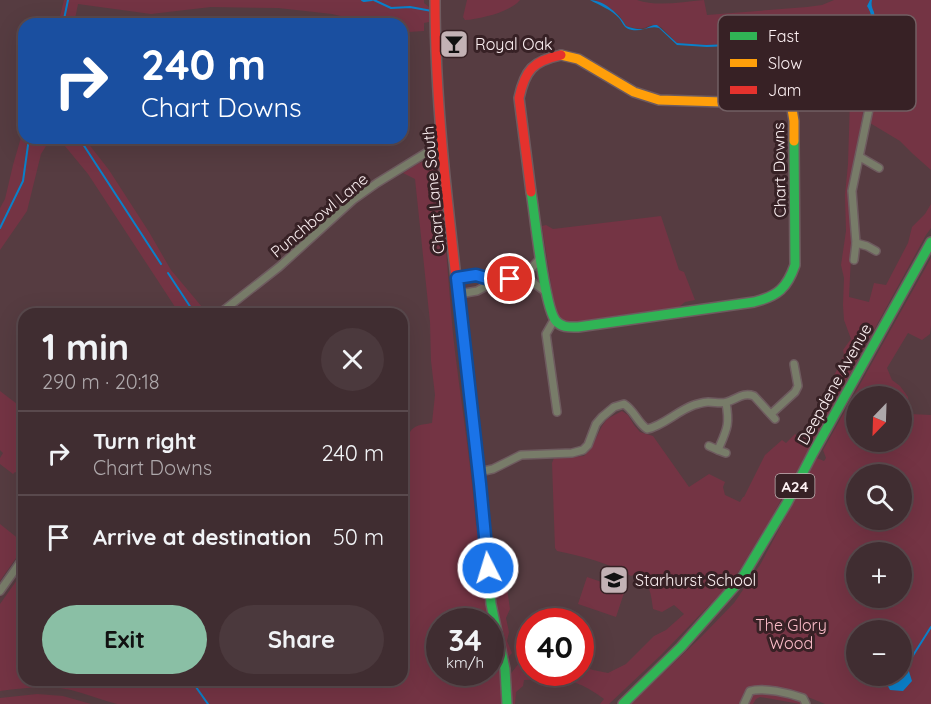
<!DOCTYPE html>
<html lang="en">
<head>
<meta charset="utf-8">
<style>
  body { margin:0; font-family:Quicksand,sans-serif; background:#4b393d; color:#f1f3f6; height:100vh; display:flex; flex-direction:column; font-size:22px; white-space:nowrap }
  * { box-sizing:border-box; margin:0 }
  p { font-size:20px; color:#aea8ab }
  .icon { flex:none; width:33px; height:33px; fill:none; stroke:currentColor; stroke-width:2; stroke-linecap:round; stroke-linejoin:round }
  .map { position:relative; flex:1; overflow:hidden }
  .panel { position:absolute; left:18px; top:308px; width:390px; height:378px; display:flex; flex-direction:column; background:#402d31; border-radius:18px; box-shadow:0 6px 24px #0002,0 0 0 2px #59494d }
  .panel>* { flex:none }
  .hud { position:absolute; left:18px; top:18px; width:390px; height:126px; border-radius:18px; box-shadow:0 6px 24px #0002,0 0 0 2px #59494d; background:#1a4fa0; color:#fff; overflow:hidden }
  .needle { width:39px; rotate:203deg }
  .tools { position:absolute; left:846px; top:386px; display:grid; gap:12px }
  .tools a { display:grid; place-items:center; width:66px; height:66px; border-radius:50%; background:#402d31; box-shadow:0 6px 24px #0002,0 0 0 2px #59494d; font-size:30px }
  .speed { position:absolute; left:426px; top:608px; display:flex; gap:12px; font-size:30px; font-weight:700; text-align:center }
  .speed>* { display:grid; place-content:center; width:78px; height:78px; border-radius:50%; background:#402d31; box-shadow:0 6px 24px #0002,0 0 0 2px #59494d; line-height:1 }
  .speed small { font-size:15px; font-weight:400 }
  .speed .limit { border:9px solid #d22; background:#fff; color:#111 }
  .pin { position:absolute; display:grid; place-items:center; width:51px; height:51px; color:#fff; margin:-26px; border:3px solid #fff; border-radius:50%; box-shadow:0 2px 6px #0007 }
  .me { position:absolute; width:66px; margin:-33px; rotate:355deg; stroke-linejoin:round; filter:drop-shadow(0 0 4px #0008) }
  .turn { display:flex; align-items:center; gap:21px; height:126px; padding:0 24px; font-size:27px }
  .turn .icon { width:78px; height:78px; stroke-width:2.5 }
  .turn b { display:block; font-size:42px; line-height:51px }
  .round { display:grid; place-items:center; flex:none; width:63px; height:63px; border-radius:32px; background:#4b393d }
  .overview { display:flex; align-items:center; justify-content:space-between; height:102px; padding:0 24px }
  h1 { font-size:36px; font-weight:800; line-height:45px }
  .button { display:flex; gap:12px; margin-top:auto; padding:12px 24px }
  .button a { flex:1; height:69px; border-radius:36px; background:#8abfa5; color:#111; font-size:24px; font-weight:800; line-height:69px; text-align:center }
  .button a+a { background:#4b393d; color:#f1f3f6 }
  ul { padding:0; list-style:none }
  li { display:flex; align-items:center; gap:18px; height:84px; padding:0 24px; border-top:2px solid #59494d }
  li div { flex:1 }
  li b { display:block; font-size:22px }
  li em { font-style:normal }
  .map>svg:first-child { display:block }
</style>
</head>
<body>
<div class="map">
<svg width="931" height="704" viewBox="0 0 931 704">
  <rect width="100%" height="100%" fill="#563c41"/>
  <g fill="#743444" fill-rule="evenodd">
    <path d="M64,0H424V3L429,7V22L424,23V31L408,32L402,31V24H373L332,14L278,8L211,7L151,14L78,4L74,24H58Z"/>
    <path d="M467,0H520C510,12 480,19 465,20L463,17Z"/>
    <path d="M595,0H637C657,7 682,2 704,0L707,15L807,7L822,5L834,0H870L867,6C872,14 873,20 868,28L860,30L850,29L830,32L818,27C813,34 810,35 804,29L796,30L788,34L777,33L756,40H742L730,44L706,45L677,43L661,27L651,25C642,30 636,29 626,26L619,15Z"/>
    <path d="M872,0H931V170L913,154L900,141L870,123C876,95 879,61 840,60L833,37L834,34C841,30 852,31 860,33L872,25L871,6Z"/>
    <path d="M852,85L866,93L850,195L852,237L849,297L869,302L874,283L886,285L908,243L912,227L925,214L931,204V228L926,235L770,520L739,571L725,589L661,655L609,704H600L604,699C573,676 560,679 524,680L523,686L516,692L515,704H510L509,676L519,663L529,658L530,672H580L581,666L593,670L608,673L626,664L654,636L666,630L684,614L674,605L662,612L653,609C651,594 650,583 638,573L631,576C609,563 582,556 557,551L555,548L552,463L554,458L584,456L591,448L602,426L607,419L622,411L628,415L634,425L640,432L653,436L689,487L709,474L725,482L723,487L725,495L740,502L743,497H744L765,455L782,440L786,443L795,434L800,438L811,423L844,355L843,350L851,339L844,320L843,305L844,278L841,265L846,231L845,195L848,164L850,99L846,96V87Z"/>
    <path d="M24,127V138H51L41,154L27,211L0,250V208L5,199L13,165Z"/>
    <path d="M53,138H84L109,170L149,232L171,270L202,307L207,311L205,313H179L88,174L60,140Z"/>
    <path d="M432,159L439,166C444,222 448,278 453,334C460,398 471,461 476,525L479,527L488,602L500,655L503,704H117C102,700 86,694 71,690C47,685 24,688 0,691V604L24,570V680H402V499C413,484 408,455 408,437C412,424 421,425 432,423L435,395L431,361L430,322L415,179L403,173L419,163ZM440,621H490V672H440Z"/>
    <path d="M661,216L679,270L684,272L695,300L685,302L679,307L573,322L564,321L557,316L555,310L542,226L546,225L553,229Z"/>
    <path d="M931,258V326L930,334L922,340L908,333L887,368L892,380L900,386L908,397L910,414L931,415V704H825L808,697L802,704H800L760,697L756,699L753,704H631L702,636L734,603L760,565L817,458L824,461L826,458L823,450ZM856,396H902V441H856ZM856,474H902V519H856ZM856,552H902V597H856ZM856,630H902V675H856Z"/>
    <path d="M0,391L21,407L24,402V470L19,474L15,472L13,474L0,464V458L3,453L0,450Z"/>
    <path d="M0,524L20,540L18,544L23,548L0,581Z"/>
    <path d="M500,560L506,581L510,609L506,618L509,632L507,641L512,653L506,659L497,606L495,561Z"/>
    <path d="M587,577L625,590L616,617L578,604Z"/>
    <path d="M37,694L63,696L91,704H0V698Z"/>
  </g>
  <g fill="#0a80ca">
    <path d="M590,0C604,0 620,15 626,26C631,28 639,30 644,29C650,27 651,25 657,25L677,43L706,45L730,44L742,40H757L777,33L788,34L800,29L811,34L815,32L820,26L830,32C843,28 856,32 868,28C873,20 872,14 867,6L870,0H872C870,10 876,10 874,18C871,39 848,28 834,34V37L840,60L838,59C836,44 834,38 820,31L811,36L807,35L802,30L798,31L788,36H778L757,42H742L731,46L707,47L677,45L659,28C650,25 642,32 632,30C623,28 624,24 619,18C612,10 599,5 590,0Z"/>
    <path d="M902,665H907L912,681L903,691L890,690L884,679L886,675H902Z"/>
  </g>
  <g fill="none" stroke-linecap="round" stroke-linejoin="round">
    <g stroke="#0a80ca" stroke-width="2">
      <path d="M362,0L364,1L372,0"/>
      <path d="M374,0L391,8L410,7L432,11"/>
      <path d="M63,24L68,0"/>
      <path d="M79,138L161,264"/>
      <path d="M0,228L23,181L29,138"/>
      <path d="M168,273L195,314"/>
      <path d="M907,665L931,627"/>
      <path d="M191,680L208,704"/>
    </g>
    <g stroke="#6e5b5f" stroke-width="10">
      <g id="street">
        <path d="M787,102L817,74L829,65L837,62L849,63L855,66L861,72L867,81L871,93L869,109L852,191L856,243L854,260"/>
        <path d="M860,157L879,168"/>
        <path d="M856,243L867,246L876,251"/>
        <path d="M524,276L546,292"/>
        <path d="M457,278L476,275L496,281"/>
        <path d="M459,294L477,291L496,281L524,276L538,261L540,256"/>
        <path d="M219,314L279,267L353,200L377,183L429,151L442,146"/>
        <path d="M554,320L546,334L557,412"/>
        <path d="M726,403C730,425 727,429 718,450L726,453"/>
        <path d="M771,414L795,392L798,386L794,364"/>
        <path d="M709,446L718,450"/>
        <path d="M479,472L493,469L521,455L572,453L583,450L588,445L596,424L602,417L614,407L624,404C634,410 637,422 647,429C663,426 677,411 694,405C698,404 704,402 708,402C715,402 721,404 727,402C737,399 743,392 754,396L775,419"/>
        <path d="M0,591L24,557"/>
        <path d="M744,704L750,691C764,687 789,693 803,698L806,704"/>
      </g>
    </g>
    <g stroke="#6e5b5f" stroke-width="12">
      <g id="fast">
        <path d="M531,192C535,215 544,308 556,321C562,328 570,327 578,327L754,302C778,296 787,288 795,265L794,141"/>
        <path d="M460,312L481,484L491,604L505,669L507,704"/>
        <path d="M623,704L681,647L742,578L787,503L813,453L931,242"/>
      </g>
    </g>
    <g stroke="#6e5b5f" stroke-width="12">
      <path id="slow" d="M561,55L578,59L634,92L659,100L723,102L776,98L787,102L792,109L794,121V141"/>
    </g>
    <g stroke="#6e5b5f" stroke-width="12">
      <g id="jam">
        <path d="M435,0C435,104 448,208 460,312"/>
        <path d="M531,192L519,98C525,70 533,61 561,55"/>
      </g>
    </g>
    <use href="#street" stroke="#787c69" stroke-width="7"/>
    <use href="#fast" stroke="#30b455" stroke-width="9"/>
    <use href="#slow" stroke="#ff9f0a" stroke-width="9"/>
    <use href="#jam" stroke="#e5322d" stroke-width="9"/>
  </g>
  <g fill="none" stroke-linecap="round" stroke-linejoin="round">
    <g stroke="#114b97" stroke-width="15">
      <path id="route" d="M488,568L480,484L457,278L476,275L496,281L510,279"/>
    </g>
    <use href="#route" stroke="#1a73e8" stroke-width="10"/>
  </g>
  <defs>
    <g id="bar-square" transform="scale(1.5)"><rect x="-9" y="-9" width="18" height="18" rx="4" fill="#c3b2b5" stroke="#372125"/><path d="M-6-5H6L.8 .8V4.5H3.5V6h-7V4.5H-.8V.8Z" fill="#111"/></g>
    <g id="school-square" transform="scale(1.5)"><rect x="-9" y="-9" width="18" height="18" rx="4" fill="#c3b2b5" stroke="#372125"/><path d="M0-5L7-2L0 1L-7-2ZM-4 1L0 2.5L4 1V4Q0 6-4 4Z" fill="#111"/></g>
  </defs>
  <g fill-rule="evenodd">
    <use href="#bar-square" x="454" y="44"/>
    <use href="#school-square" x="614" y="580"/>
  </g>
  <g text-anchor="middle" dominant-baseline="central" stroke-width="6" stroke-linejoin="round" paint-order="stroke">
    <rect fill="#372125" stroke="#c2b3b5" stroke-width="1.5" x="775.5" y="474" width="39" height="24" rx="4.5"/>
    <g font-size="15" font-weight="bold" fill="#fdf1f3">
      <text x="795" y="486">A24</text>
    </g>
    <g font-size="16" fill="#fdf1f3" stroke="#372125" text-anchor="start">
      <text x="475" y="44">Royal Oak</text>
      <text x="635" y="580">Starhurst School</text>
    </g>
    <g font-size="16" fill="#fdf1f3" stroke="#372125">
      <text transform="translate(779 170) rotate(-91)">Chart Downs</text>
      <text transform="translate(433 190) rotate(-95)">Chart Lane South</text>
      <text transform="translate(319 215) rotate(-40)">Punchbowl Lane</text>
      <text transform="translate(834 384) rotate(-61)">Deepdene Avenue</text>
    </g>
    <g font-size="16" fill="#fcbdc9" stroke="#372125">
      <text x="791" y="625">The Glory<tspan x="791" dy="18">Wood</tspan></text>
    </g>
  </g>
  <rect x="718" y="15" width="198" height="96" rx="9" fill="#372125" stroke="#725f63" stroke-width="1.5"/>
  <rect x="730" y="32" width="27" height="8" fill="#30b455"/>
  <rect x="730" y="59" width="27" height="8" fill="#ff9f0a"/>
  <rect x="730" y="86" width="27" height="8" fill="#e5322d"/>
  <g font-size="16" fill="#fdf1f3">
    <text x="768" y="42">Fast</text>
    <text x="768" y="69">Slow</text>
    <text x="768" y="96">Jam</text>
  </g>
</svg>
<div class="tools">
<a><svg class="needle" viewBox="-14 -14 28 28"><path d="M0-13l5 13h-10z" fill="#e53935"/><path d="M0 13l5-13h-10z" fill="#aea8ab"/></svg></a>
<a><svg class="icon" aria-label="search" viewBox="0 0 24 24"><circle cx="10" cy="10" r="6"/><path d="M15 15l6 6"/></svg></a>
<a>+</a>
<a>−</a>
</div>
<div class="speed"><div>34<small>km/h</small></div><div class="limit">40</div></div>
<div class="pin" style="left:510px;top:279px;background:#d93025"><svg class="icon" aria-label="arrive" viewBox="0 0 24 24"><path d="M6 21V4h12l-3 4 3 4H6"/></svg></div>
<svg class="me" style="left:488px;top:568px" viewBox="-20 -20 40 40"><circle r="17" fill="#1a73e8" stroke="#fff" stroke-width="3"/><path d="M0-11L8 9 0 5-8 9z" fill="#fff"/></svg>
<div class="hud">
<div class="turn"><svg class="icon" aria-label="right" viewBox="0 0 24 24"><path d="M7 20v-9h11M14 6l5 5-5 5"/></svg><div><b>240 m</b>Chart Downs</div></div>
</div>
<section class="panel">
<div class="overview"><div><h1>1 min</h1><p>290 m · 20:18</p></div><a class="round"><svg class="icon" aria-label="close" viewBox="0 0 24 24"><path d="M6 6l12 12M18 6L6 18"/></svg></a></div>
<ul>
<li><svg class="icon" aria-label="right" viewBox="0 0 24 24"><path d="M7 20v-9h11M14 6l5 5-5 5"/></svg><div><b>Turn right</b><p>Chart Downs</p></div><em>240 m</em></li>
<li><svg class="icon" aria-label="arrive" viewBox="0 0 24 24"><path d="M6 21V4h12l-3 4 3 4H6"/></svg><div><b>Arrive at destination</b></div><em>50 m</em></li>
</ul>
<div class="button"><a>Exit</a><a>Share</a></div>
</section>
</div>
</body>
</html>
